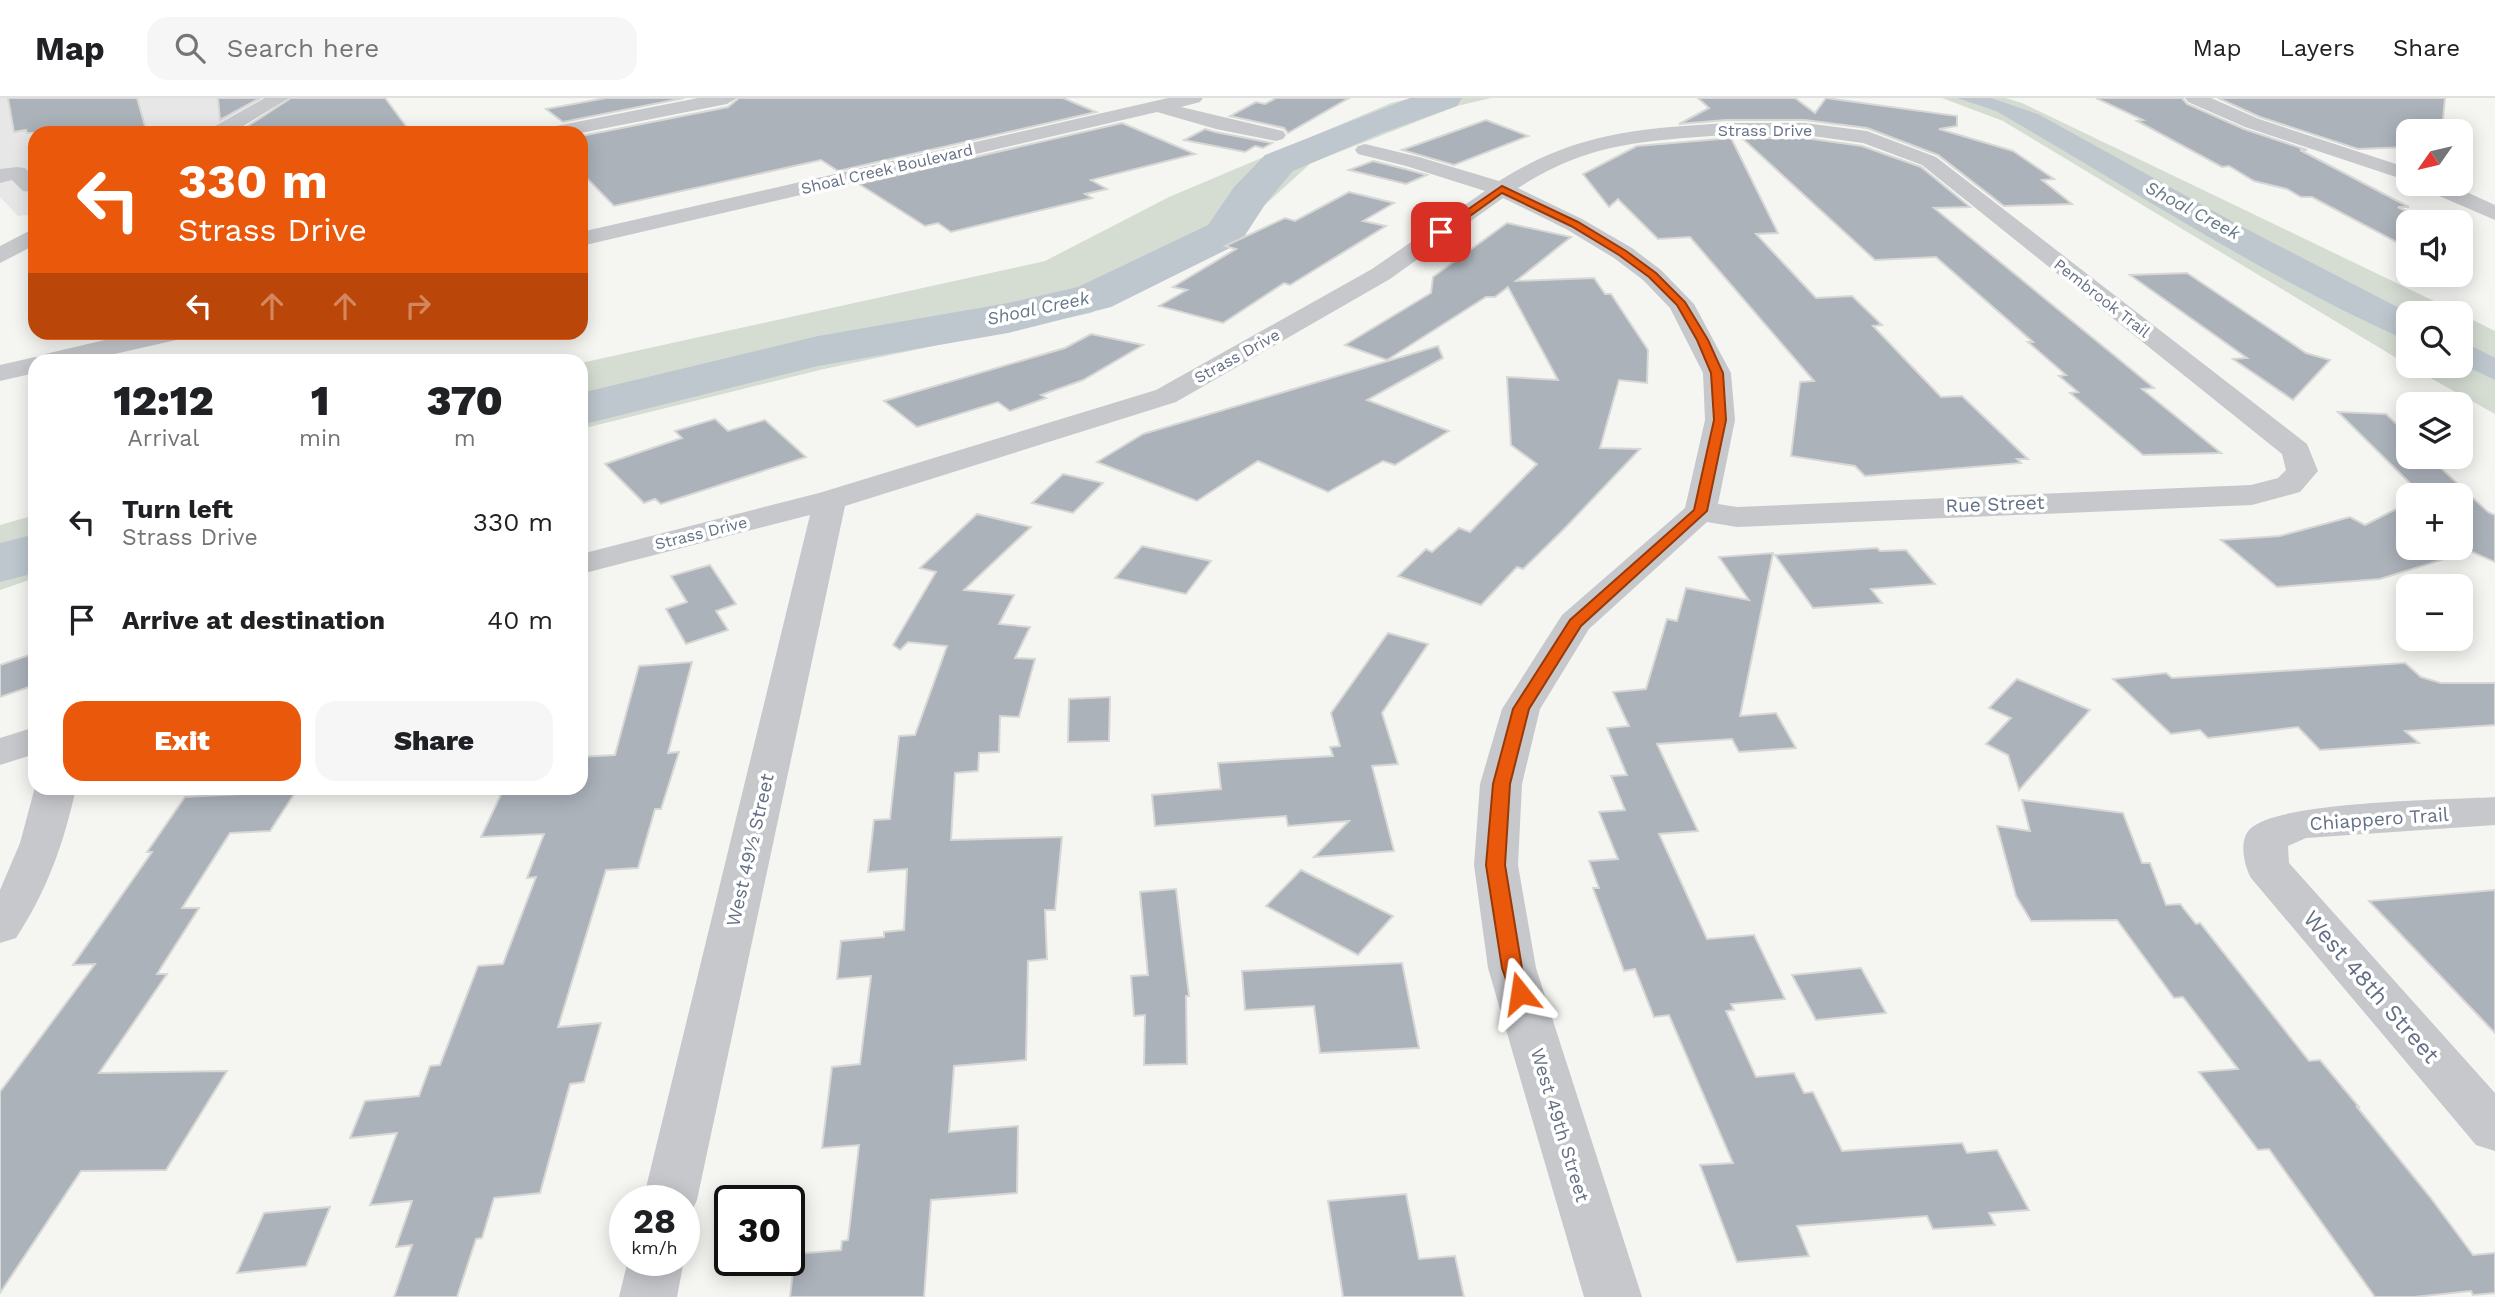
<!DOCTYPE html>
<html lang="en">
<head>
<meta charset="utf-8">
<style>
  body { margin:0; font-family:"Work Sans",sans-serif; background:#f6f6f6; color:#202124; height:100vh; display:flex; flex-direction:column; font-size:26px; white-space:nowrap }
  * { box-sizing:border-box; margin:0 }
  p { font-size:23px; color:#757577 }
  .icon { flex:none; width:38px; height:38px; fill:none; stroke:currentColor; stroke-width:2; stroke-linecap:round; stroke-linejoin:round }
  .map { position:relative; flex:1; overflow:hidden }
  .side { position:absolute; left:28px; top:256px; width:560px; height:441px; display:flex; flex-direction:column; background:#fff; border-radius:21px; box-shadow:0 4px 18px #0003 }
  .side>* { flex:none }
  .top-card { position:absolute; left:28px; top:28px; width:560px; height:214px; border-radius:21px; box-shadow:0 4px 18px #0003; background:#ea580c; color:#fff; overflow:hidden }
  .needle { width:46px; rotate:236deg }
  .fabs { position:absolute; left:2396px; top:21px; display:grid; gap:14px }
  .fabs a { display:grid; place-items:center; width:77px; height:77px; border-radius:14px; background:#fff; box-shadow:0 4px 18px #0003; font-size:35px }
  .speed { position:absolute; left:609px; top:1087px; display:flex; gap:14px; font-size:35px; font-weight:700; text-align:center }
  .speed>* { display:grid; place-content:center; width:91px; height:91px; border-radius:50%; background:#fff; box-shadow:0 4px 18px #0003; line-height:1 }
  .speed small { font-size:18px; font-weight:400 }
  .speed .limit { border:4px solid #111; border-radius:10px; background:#fff; color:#111 }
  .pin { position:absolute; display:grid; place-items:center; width:60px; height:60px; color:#fff; margin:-30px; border-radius:14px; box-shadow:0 4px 10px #0006 }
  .me { position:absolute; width:77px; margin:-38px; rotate:345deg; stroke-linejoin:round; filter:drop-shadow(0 0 5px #0008) }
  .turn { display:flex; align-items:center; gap:24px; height:147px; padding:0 35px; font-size:32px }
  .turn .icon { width:91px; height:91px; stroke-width:2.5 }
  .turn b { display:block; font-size:49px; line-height:60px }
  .lanes { display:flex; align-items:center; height:66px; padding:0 35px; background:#0003; justify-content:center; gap:35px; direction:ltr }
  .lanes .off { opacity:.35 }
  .eta { display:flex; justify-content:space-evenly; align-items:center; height:119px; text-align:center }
  .eta b { font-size:42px; font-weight:800; line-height:49px }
  .cta { display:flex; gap:14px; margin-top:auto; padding:14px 35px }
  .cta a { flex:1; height:80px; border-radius:21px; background:#ea580c; color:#fff; font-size:28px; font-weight:800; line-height:80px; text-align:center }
  .cta a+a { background:#f6f6f6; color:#202124 }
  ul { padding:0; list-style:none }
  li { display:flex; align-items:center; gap:21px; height:98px; padding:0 35px }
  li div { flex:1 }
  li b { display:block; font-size:26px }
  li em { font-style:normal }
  header { display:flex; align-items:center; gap:42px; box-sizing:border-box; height:98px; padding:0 35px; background:#fff; border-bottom:2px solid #e0e0e0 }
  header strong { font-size:33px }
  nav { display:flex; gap:38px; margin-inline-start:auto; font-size:24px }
  .search { width:490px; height:63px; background:#f6f6f6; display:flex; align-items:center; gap:18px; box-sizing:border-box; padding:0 24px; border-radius:21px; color:#757577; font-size:26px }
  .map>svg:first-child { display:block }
</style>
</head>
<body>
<header>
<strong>Map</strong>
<div class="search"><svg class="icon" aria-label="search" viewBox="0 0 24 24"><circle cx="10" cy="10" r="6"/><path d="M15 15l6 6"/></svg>Search here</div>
<nav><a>Map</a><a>Layers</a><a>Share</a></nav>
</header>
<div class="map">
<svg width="2495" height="1199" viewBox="0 0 2495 1199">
  <rect width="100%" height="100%" fill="#f5f6f2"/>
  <path fill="#e6e7e6" d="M0,0H267L203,35H35V116L18,118L0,99Z"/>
  <g fill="#d5ddd3">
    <path d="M1412,0H1491L1457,8L1311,65L1246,124L1233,141L1091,215L824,271L581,331V265L1045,163L1169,99L1391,5Z"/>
    <path d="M1942,0H2006L2022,5L2459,215H2408V267L2003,23Z"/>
    <path d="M2461,216L2495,233V316L2409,268H2460Z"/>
    <path d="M35,417V480L0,492V427Z"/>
  </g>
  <g fill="#bec7ce">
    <path d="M1957,0H1991L2038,16L2235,125L2409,215L2408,243C2264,179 2132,91 1996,13Z"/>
    <path d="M2460,242L2495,260V282L2461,266Z"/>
  </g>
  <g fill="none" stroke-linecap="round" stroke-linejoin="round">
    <g fill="#bec7ce" fill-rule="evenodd">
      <path d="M1410,0H1462L1457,8L1382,35L1293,73L1266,105L1240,145L1111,209L1008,235L818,268L581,327V295L818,238L1008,205L1078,189L1208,127L1234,89L1265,57Z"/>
      <path d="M35,436V475L0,484V445Z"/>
    </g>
  </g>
  <g fill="#acb2ba" stroke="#d7d7d5" stroke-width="2">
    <path d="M8,0H137L147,35H27L26,32L14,34Z"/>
    <path d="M218,0H260L220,22Z"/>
    <path d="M291,0H385L411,35H237Z"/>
    <path d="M606,0H684L563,24L546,11Z"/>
    <path d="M739,0H1063L1096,14L838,73L821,62L614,108L581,74V38L728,9Z"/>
    <path d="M1276,0H1349L1288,35L1284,30L1230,18L1256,4L1265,6Z"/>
    <path d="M1698,0H1795L1815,15L1826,0L1957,18V28L1939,31L2013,53L2054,81L2042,82L2072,106L2004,108L1938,57L1867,30L1805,22H1726L1679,26L1709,10Z"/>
    <path d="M2096,0H2182L2187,6L2244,31L2307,52H2300L2409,109H2398L2426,124H2408V146L2402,147L2312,99H2301L2287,91L2254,83L2229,68L2222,69L2137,23L2143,22Z"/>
    <path d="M2218,0H2445L2442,33H2408V49L2358,51L2260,19Z"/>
    <path d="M1486,22L1528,38L1454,67L1402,52Z"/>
    <path d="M1122,25L1195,56L1091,82L1107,91L1085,96L1092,100L951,134L938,125L925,128L859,86Z"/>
    <path d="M1205,31L1215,34L1272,45L1263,50L1255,48L1245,54L1184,42Z"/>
    <path d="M1731,40L1778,135L1756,136L1816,200L1852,198L1882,227L1873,228L1941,299L1962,298L2028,361H2017L2021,365L1865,378L1855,368L1791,358L1800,284L1814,283L1690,139L1658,141L1618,101L1609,109L1583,76L1637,48Z"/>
    <path d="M1742,40H1805L1862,48L1921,69L1970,109L1934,110L2154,290L2142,291L2221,355L2143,357L2070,295L2078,294L2059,278L2066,277L2028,244H2033L1936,159L1875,162Z"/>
    <path d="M1373,63L1405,71L1427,77L1406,86L1349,72Z"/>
    <path d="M1349,94L1394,105L1363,123L1386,128L1290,187L1284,185L1223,225L1159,208L1187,192L1173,189L1236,151L1225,148L1285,120L1295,123Z"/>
    <path d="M1507,125L1571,139L1516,183L1594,180L1605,196H1611L1648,252L1647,285L1619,282L1600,350L1640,351L1564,431L1523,471L1517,469L1481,507L1398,478L1426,451L1432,454L1459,430L1470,434L1537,366L1511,347L1507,279L1558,282L1508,189L1495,199H1486L1387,262L1345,247L1431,195L1433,179Z"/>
    <path d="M2187,175L2306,255L2330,262L2293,302L2233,261L2247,260L2130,177Z"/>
    <path d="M1091,236L1143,247L1083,282L1041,297L1046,300L1010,313L998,304L917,329L884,303L1065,250Z"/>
    <path d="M1438,248L1443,260L1367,302L1449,333L1395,367L1383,363L1328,394L1258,363L1197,403L1097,364L1143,336Z"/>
    <path d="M2338,314L2386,316L2408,337V359H2429L2488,414L2495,417V464L2470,453L2380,481L2277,489L2221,442L2280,438L2350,419L2365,427L2408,405V450H2460V397H2422Z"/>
    <path d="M715,321L728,333L765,322L806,359L661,406L655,401L644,405L605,366L682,340L675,333Z"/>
    <path d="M1063,376L1103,385L1073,415L1032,405Z"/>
    <path d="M977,416L1031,429L964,492L1014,497L999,526L1030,529L1015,560L1035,561L1019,619L1000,618L999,654L979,655L978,673L955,675L951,742L1062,739L1055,812H1045L1047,861L1028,863L1026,962L954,968L949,1034L1018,1028L1017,1095L931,1102L924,1199H790L795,1156L841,1152L842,1143L848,1142L859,1047L822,1050L832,969L860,966L871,878L837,881L841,843L884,839V834L904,832L907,771L868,774L874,722L890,721L899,638L915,637L947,548L908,544L900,552L893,547L936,474L920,470Z"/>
    <path d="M1142,448L1211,463L1186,496L1115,480Z"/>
    <path d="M1877,450L1880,453L1906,452L1935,486L1871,491L1882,505L1813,510L1775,457Z"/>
    <path d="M1773,455L1740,618L1776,615L1796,650L1739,654L1732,641L1657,646L1698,733L1659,736L1707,841L1754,837L1785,901L1731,906L1734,912L1726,913L1756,979L1794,975L1804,995L1813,994L1842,1053L1962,1045L1967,1055L1997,1052L2029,1112L1989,1115L1995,1127L1933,1131L1927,1118L1797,1128L1809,1158L1737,1164L1700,1067L1733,1065L1669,917L1654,919L1635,871L1624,873L1593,790H1599L1589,763L1618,761L1599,714L1625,712L1611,678L1627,677L1607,630L1629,628L1613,594L1646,591L1667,521L1677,523L1686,490L1749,502L1719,459Z"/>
    <path d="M710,467L736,506L716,513L728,532L686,546L666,511L687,504L671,478Z"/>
    <path d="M1388,535L1428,546L1382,615L1398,666L1372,668L1394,753L1314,759L1349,723L1288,728L1286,718L1155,728L1152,697L1221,691L1218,665L1333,658L1330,649L1340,648L1331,615Z"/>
    <path d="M35,555V587L0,599V567Z"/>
    <path d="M692,564L668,655L679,654L661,711H655L638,770L606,772L558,929L601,925L584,984L570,986L540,1095L494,1100L482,1140L476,1141L457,1199H394L412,1147L396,1149L412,1103L370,1107L397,1035L350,1040L365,1003L419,998L430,968L440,967L478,868L503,866L536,779L527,780L544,736L481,739L504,690H581V659L615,657L639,568Z"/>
    <path d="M2405,565L2421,579L2441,585H2495V627L2405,633L2419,645L2320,652L2298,629L2208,640L2200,632L2171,636L2113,581L2166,575L2172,580Z"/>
    <path d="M2017,581L2090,612L2019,692L2008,657L1986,646L2011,620L1989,610Z"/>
    <path d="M1110,599L1109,643L1068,644L1069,601Z"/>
    <path d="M296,693L270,733L230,735L182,810H199L157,876H167L99,975L227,973L166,1072L81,1073L0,1195V994L95,866L73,867L152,754H147L185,699Z"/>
    <path d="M2022,702L2123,715L2142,765H2150L2166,807L2180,806L2196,826L2200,825L2309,963L2320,962L2359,1009H2357L2430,1099L2473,1157L2495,1155V1195L2473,1197L2471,1193L2414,1199H2375L2269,1051L2258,1052L2199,974L2238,971L2183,899L2174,900L2117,822L2031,823L2016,798L1997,728L2030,733Z"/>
    <path d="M1301,772L1393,818L1358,857L1266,808Z"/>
    <path d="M1176,791L1189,898H1186L1187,966L1144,967L1145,917L1134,918L1131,878L1148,877L1140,794Z"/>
    <path d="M2495,792V935L2369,803Z"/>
    <path d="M1402,865L1419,950L1320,955L1314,908L1245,912L1242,873Z"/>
    <path d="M1861,870L1886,915L1816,922L1792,877Z"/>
    <path d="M1406,1096L1419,1161L1455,1158L1464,1199H1343L1328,1103Z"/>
    <path d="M330,1109L306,1168L237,1175L264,1115Z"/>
  </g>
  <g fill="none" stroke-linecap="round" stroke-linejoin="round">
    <g fill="#c6c8cc" fill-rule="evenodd">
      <path d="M265,0H289L232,35H207L210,31Z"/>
      <path d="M698,0H737L727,6L581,35H541L544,31L551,29Z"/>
      <path d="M1168,0H1203L1200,4L1181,9L1283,33L1286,37L1283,41L1276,43L1216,31L1157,14L581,148V134Z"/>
      <path d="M2185,0H2211L2259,21L2408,70V83L2245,29L2188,4Z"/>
      <path d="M1726,25H1805L1867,33L1936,59L2307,346L2318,373L2300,394L2252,407L1737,429L1707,424L1589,531L1540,611L1522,686L1518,767L1536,870L1642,1199H1584L1488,870L1474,767L1480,686L1502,611L1562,517L1685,410L1705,322L1703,275L1670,210L1643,182L1614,160L1566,131L1503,100L1390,181L1176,304L845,408L697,1102L689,1119L684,1121V1102H643L810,417L581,476V456L819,395L1156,292L1372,171L1485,93L1406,68L1358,56L1355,52L1358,48L1365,46L1419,59L1499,83C1577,34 1637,31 1726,25ZM1726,37H1805L1863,45L1922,67L2282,356L2286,372L2278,380L2251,387L1737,409L1718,406L1735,322L1731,275L1694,206L1661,172L1632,150L1582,121L1518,90C1589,44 1644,43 1726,37Z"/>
      <path d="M17,69L25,70L35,80V94L23,93L12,82L0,85V71Z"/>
      <path d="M2420,86H2449L2495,107V122L2423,91Z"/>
      <path d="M35,130V147L0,165V148Z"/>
      <path d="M139,234H189L185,240L88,262H35V275L0,283V267L35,259L42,260L45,256Z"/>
      <path d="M35,629V656L0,667V640Z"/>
      <path d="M35,689L76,690C64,745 47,793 16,840L0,845V792L20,745Z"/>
      <path d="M2495,699V727L2306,740L2288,748L2289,765L2495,995V1053L2476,1047L2251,780C2244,768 2238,741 2251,730C2281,703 2448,702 2495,699Z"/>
      <path d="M628,1162H684L677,1199H619Z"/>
    </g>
  </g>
  <path fill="#ea580c" stroke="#983908" stroke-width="2" d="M1502,88L1578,124L1626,153L1656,175L1685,204L1708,242L1723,275L1726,322L1707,413L1581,528L1529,611L1510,686L1505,767L1522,870L1530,895L1527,901L1520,903L1513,901L1502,870L1486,767L1493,686L1513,611L1570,522L1694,412L1714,322L1711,275L1697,242L1677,207L1649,179L1619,157L1571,128L1502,95L1445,136H1438V132Z"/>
  <g text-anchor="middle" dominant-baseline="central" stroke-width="7" stroke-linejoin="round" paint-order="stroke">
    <g font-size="16" fill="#647085" stroke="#fff">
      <text x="1765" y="32">Strass Drive</text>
      <text transform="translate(887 71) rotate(-13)">Shoal Creek Boulevard</text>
      <text transform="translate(2102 200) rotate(38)">Pembrook Trail</text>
      <text transform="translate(1237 258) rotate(-29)">Strass Drive</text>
      <text transform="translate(701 435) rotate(-14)">Strass Drive</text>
    </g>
    <g font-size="18" font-style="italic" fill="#647988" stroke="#fff">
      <text transform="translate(2193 112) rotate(28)">Shoal Creek</text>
      <text transform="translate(1038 210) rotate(-12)">Shoal Creek</text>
    </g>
    <g font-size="19" fill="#647085" stroke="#fff">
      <text transform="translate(1995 406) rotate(-2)">Rue Street</text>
      <text transform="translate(2379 721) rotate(-4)">Chiappero Trail</text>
      <text transform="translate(750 752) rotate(-77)">West 49½ Street</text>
      <text transform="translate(1560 1027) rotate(73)">West 49th Street</text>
    </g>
    <g font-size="23" fill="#647085" stroke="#fff">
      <text transform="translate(2371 889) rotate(49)">West 48th Street</text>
    </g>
  </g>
</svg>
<div class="fabs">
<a><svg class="needle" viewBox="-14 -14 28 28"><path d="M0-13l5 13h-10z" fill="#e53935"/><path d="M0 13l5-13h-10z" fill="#757577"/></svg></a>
<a><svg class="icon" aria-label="sound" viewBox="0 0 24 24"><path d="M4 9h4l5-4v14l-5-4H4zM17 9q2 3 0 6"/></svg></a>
<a><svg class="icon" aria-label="search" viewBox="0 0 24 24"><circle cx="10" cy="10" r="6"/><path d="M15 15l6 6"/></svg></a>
<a><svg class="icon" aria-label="layers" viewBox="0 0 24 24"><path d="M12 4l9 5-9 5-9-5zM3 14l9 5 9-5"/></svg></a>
<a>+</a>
<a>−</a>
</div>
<div class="speed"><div>28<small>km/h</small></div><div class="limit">30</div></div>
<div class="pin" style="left:1441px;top:134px;background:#d93025"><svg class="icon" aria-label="arrive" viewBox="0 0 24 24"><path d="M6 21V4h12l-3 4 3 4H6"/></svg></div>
<svg class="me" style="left:1520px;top:895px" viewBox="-20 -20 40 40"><path d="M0-17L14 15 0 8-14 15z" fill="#ea580c" stroke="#fff" stroke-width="4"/></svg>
<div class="top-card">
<div class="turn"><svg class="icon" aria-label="left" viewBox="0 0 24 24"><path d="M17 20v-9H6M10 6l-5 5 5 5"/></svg><div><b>330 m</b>Strass Drive</div></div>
<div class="lanes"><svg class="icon" aria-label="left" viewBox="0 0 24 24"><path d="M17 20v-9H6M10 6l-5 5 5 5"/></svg><svg class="icon off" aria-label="ahead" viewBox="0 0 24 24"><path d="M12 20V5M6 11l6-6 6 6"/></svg><svg class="icon off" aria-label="ahead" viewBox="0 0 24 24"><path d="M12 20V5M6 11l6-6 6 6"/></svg><svg class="icon off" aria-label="right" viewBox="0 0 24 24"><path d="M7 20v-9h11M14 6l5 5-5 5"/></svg></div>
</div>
<section class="side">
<div class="eta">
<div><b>12:12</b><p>Arrival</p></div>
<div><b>1</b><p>min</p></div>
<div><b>370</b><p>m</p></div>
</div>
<ul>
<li><svg class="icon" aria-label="left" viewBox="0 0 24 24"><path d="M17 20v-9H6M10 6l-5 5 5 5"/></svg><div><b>Turn left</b><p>Strass Drive</p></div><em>330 m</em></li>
<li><svg class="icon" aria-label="arrive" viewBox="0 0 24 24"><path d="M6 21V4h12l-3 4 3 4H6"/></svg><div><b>Arrive at destination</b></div><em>40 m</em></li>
</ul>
<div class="cta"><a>Exit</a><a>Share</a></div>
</section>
</div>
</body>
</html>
